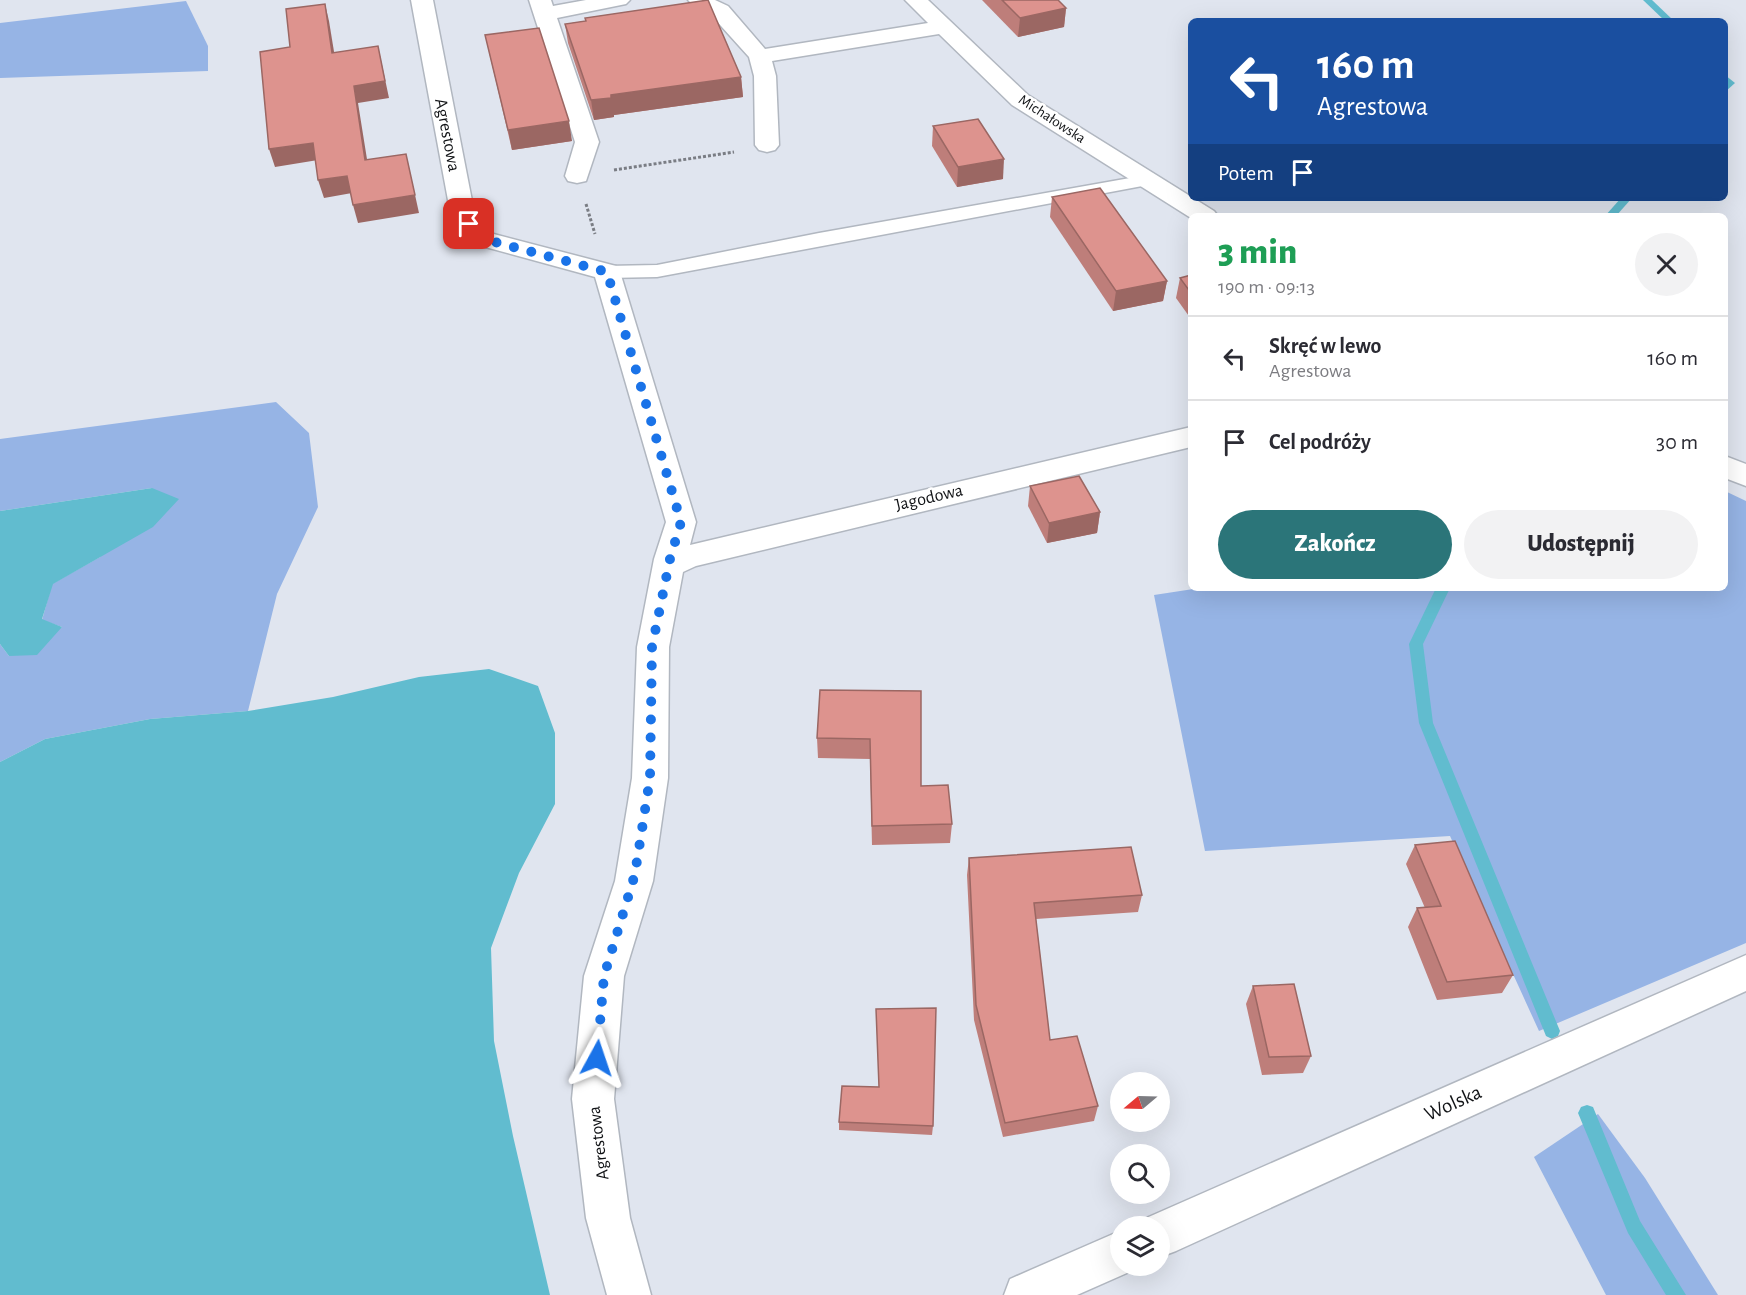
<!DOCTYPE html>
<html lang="pl">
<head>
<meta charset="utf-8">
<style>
  body { margin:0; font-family:"Alegreya Sans",sans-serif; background:#f2f2f3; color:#2b2b33; height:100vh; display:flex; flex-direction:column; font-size:22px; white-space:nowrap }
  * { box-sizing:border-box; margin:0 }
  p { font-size:20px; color:#7c7c81 }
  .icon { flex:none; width:33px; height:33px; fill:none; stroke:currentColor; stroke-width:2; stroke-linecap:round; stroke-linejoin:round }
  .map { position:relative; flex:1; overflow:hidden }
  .sheet { position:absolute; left:1188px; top:213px; width:540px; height:378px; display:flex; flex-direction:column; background:#fff; border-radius:9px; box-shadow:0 6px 24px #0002 }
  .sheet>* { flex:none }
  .guide { position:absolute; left:1188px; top:18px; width:540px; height:183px; border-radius:9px; box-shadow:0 6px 24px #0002; background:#1a4fa0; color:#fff; overflow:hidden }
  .needle { width:39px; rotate:251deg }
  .controls { position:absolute; left:1110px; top:1072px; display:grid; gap:12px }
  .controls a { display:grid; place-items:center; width:60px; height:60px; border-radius:50%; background:#fff; box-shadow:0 6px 24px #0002; font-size:30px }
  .pin { position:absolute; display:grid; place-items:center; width:51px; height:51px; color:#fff; margin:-26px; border-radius:12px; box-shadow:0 3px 9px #0006 }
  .me { position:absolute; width:66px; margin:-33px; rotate:5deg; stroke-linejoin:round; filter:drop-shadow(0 0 4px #0008) }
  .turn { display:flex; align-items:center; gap:21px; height:126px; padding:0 30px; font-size:27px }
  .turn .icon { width:78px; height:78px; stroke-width:2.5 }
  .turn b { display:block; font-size:42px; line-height:51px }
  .then { display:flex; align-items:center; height:57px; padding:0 30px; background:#0003; gap:12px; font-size:22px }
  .round { display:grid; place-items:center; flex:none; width:63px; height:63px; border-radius:32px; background:#f2f2f3 }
  .summary { display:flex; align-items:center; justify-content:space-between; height:102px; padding:0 30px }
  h1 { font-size:36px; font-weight:800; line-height:45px; color:#1e9e55 }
  .button { display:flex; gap:12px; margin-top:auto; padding:12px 30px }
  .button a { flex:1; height:69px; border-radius:36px; background:#2b7579; color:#fff; font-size:24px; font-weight:800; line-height:69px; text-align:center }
  .button a+a { background:#f2f2f3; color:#2b2b33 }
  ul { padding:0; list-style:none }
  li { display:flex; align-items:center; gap:18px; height:84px; padding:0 30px; border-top:2px solid #e1e1e2 }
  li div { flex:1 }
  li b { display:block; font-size:22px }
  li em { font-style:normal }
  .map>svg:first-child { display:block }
</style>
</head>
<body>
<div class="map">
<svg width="1746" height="1295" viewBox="0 0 1746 1295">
  <rect width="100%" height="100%" fill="#e0e5ef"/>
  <g fill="#96b4e5">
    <path d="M186,1L208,46V71L0,78V23Z"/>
    <path d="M276,402L309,433L318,507L277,594L248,711L150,719L45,739L0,762V644L9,656L62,627L42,620L52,584L100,557L152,488L0,511V439Z"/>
    <path d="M1725,491L1746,501V943L1539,1031L1450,836L1205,851L1154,595L1200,588H1725Z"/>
    <path d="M1598,1114L1645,1178L1718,1295H1606L1534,1157Z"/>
  </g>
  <g fill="#61bccf">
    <path d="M152,488L179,499L153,527L53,584L42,619L62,627L37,655L9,656L0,644V511Z"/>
    <path d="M489,669L538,686L555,733V804L519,873L491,948L494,1041L513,1136L550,1295H0V762L45,739L150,719L248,711L333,697L419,677Z"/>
  </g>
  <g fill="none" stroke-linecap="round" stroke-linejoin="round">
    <g fill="#61bccf" fill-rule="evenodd">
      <path d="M1643,0H1652L1674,21H1665Z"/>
      <path d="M1725,75L1735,83L1725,92Z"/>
      <path d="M1621,198H1632L1616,216H1605Z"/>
      <path d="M1436,588H1450L1423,644L1433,723L1560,1031L1558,1036L1552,1039L1546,1036L1544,1031L1419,723L1409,644Z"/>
      <path d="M1587,1105L1593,1107L1640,1221L1686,1295H1666L1628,1233L1578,1113L1581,1107Z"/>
    </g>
    <g stroke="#b1b7c0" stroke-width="3">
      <path id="service" d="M1147,175L1153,176L1156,180L1153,184L657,277L607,278L600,276L598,272L600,268L607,266L657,265L819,233Z"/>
    </g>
    <g stroke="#b1b7c0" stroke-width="3">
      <g id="minor">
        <path d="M411,0H433L474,211L486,232L616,266L620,272L696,522L690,545L1191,427V447L696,566L683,572L669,647L668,778L653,881L624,976L614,1099L630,1218L651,1295H607L586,1218L572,1099L584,976L615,881L632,778L637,647L654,559L666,522L595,277L467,242L450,211Z"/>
        <path d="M529,0H551L553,6L586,0H630L626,4L557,18L599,142L586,181L577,183L568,181L565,176L575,142Z"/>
        <path d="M688,0H715L728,6L765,49L928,23L905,0H928L1028,95L1214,211L1218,216H1191V218L1012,105L939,34L772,61L776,76L779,145L775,150L767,152L759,150L755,145L754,76L749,57L712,16L692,4Z"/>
        <path d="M1725,456L1746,464V486L1725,478Z"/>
        <path d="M1746,955V991L1176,1251L1160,1257V1227H1141L1144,1219Z"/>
        <path d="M1120,1231V1266H1137L1136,1269L1077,1295H1004L1010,1279Z"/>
      </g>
    </g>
    <g stroke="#7a7d84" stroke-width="3" stroke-dasharray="3 2" stroke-linecap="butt">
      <path d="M614,170L734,152"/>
      <path d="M586,204L595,234"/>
    </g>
    <use href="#service" fill="#fff" fill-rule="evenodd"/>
    <use href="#minor" fill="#fff" fill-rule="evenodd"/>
  </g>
  <g fill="#be7e7a">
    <path d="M982,0H1058L1066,8L1064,27L1018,37Z"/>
    <path d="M585,18L741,77L743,97L614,115V117L594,120L568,43L565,24L585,21Z"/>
    <path d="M485,35L572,141L512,150Z"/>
    <path d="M933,126L1003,179L957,187L932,146Z"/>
    <path d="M1052,197L1167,281L1163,301L1113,311L1050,217Z"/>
    <path d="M1191,275V319L1176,298L1180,278Z"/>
    <path d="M1030,486L1100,512L1097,533L1047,543L1028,506Z"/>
    <path d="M820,690L921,786L952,824L950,843L872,845L870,759L818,758L817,738Z"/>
    <path d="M1415,845L1513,975L1502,993L1437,1000L1408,927L1417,908H1425L1406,864Z"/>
    <path d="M969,858L1142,895L1138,912L1036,919L1050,1040L1098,1106L1094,1121L1003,1137L974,1020L967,875Z"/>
    <path d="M1253,986L1311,1056L1303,1073L1262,1075L1246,1004Z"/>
    <path d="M878,1087L933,1126L932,1135L839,1130V1122Z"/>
  </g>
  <g fill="#9b6763">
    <path d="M325,4L329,21L337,70L332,53Z"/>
    <path d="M1066,8L1064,27L1018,37L1020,18Z"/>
    <path d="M378,46L389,98L358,103L370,178L365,160L354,86Z"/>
    <path d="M741,77L743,97L614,115V117L594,120L591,100L611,95Z"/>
    <path d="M569,121L572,141L512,150L508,130Z"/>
    <path d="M313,143L318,160L275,167L269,149Z"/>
    <path d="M406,154L419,213L358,223L353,205Z"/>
    <path d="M1004,159L1003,179L957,187L958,167Z"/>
    <path d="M347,176L352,193L324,198L318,180Z"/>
    <path d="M1167,281L1163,301L1113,311L1116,291Z"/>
    <path d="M1100,512L1097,533L1047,543L1049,523Z"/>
  </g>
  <g fill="#dd938e" stroke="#9b6763" stroke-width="1.5">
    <path d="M708,0L741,77L611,95V98L591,100L565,24L586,21L585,18Z"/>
    <path d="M1002,0H1058L1066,8L1020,18Z"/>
    <path d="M325,4L332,53L378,46L385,81L354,86L365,160L406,154L415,195L353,205L347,176L318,180L313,143L269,149L260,52L290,47L286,9Z"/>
    <path d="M539,28L569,121L508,130L485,35Z"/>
    <path d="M978,119L1004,159L958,167L933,126Z"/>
    <path d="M1100,188L1167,281L1116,291L1052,197Z"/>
    <path d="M1191,275V293L1180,278Z"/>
    <path d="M1079,476L1100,512L1049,523L1030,486Z"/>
    <path d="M820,690L921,691V786L948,785L952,824L872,826L870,739L817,738Z"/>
    <path d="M1455,841L1513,975L1447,982L1417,908L1441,906L1415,845Z"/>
    <path d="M1131,847L1142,895L1034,903L1050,1040L1077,1036L1098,1106L1005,1123L976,1005L969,858Z"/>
    <path d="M1294,984L1311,1056L1269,1057L1253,986Z"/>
    <path d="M936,1008L933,1126L839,1122L842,1086L879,1087L876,1009Z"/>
  </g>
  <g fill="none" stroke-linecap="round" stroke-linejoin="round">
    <path stroke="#1a73e8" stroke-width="10" stroke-dasharray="0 18" d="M469,224L476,237L607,272L681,522L670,559L652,647L650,778L637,861L633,881L604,976L597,1058"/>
  </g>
  <g text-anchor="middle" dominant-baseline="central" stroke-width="5" stroke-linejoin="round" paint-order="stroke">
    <g font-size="15" fill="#101215" stroke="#fff">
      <text transform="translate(1052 119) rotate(33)">Michałowska</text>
    </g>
    <g font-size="18" fill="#101215" stroke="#fff">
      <text transform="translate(447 135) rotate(79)">Agrestowa</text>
      <text transform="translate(929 498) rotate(-13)">Jagodowa</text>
      <text transform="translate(599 1143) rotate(-97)">Agrestowa</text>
    </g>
    <g font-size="21" fill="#101215" stroke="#fff">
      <text transform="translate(1453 1103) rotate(-24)">Wolska</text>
    </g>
  </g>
</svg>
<div class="controls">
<a><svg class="needle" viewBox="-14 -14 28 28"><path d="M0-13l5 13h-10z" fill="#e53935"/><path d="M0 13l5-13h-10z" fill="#7c7c81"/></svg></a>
<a><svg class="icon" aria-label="search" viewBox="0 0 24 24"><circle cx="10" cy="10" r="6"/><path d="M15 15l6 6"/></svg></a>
<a><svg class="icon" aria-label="layers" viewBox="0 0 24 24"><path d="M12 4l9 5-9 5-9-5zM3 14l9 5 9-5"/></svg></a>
</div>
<div class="pin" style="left:469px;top:224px;background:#d93025"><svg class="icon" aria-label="arrive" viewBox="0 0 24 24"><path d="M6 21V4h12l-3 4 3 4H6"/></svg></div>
<svg class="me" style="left:597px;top:1058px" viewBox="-20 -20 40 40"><path d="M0-17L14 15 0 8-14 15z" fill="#1a73e8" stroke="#fff" stroke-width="4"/></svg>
<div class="guide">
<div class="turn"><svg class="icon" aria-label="left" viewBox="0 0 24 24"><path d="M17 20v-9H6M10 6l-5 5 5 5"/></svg><div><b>160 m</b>Agrestowa</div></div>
<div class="then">Potem<svg class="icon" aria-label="arrive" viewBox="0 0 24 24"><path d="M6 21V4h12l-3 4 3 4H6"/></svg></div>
</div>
<section class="sheet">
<div class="summary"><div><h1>3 min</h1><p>190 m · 09:13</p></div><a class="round"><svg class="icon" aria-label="close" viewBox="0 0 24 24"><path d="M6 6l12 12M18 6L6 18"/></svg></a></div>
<ul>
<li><svg class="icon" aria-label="left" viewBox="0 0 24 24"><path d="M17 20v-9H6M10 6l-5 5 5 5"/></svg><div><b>Skręć w lewo</b><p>Agrestowa</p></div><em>160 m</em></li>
<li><svg class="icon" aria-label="arrive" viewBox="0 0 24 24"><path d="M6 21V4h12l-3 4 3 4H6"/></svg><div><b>Cel podróży</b></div><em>30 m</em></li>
</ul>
<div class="button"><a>Zakończ</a><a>Udostępnij</a></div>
</section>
</div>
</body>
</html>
